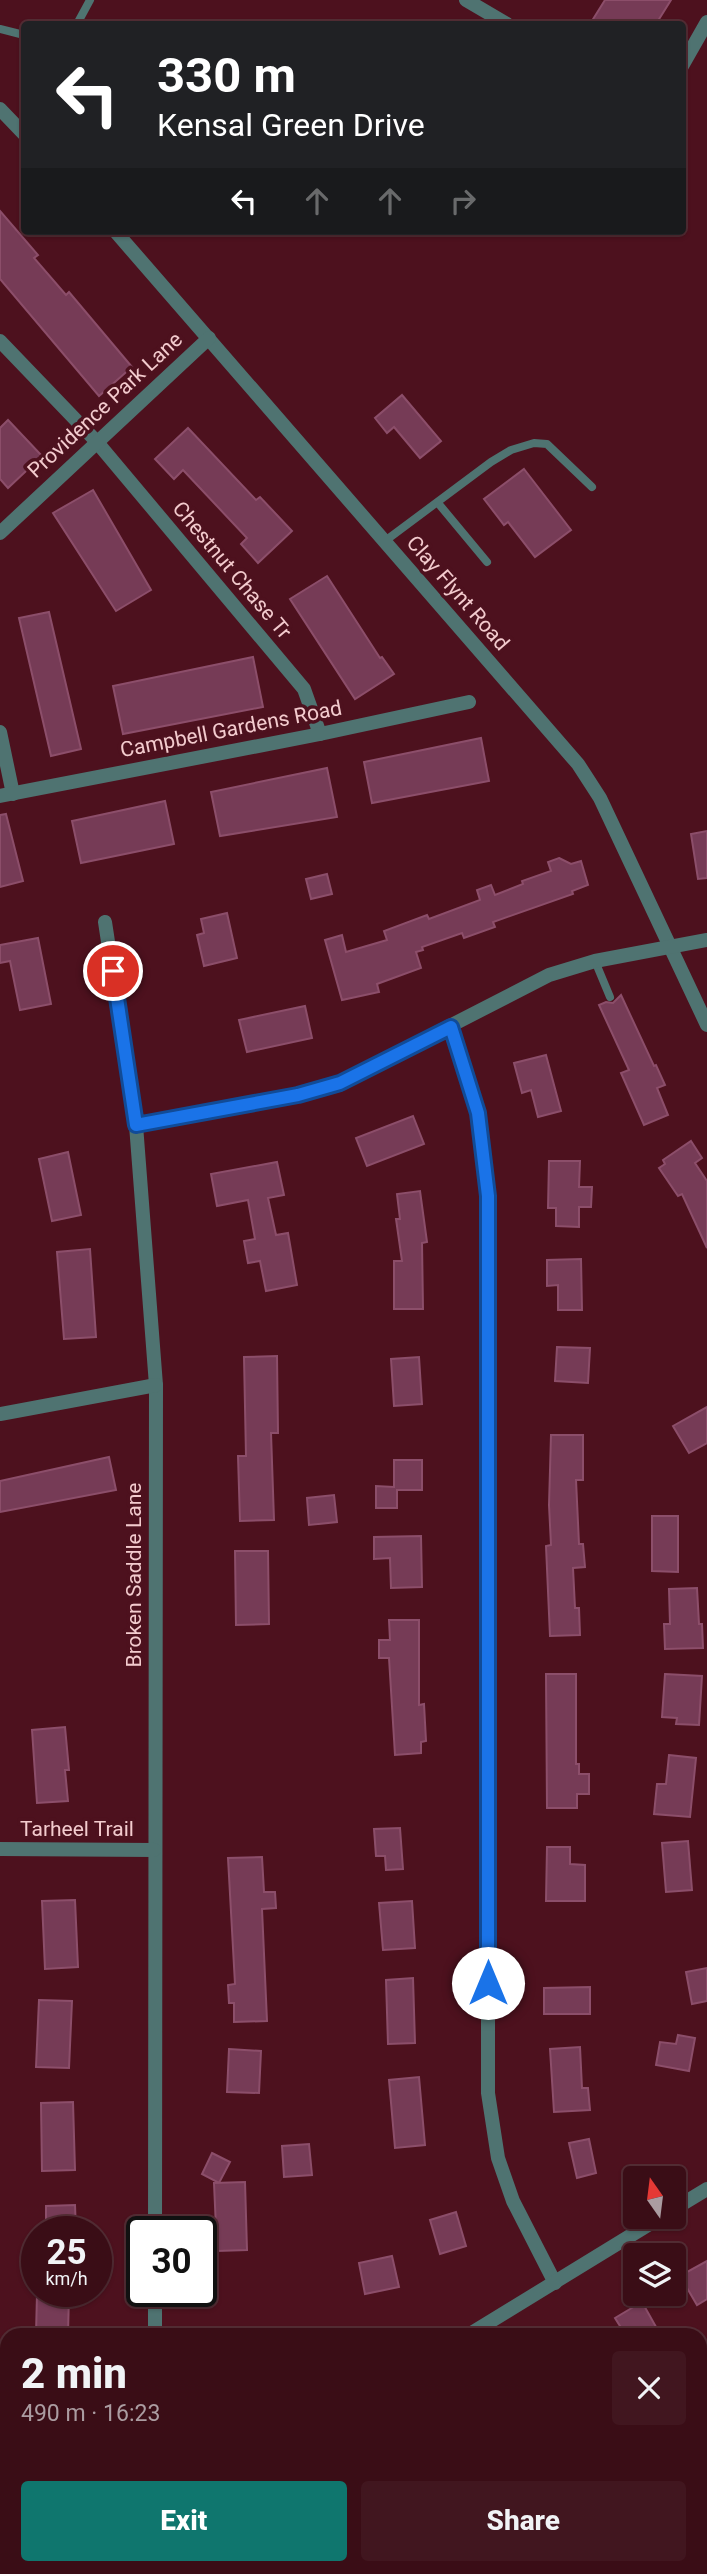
<!DOCTYPE html>
<html lang="en">
<head>
<meta charset="utf-8">
<style>
  body { margin:0; font-family:Roboto,sans-serif; background:#41161f; color:#f1f3f6; height:100vh; display:flex; flex-direction:column; font-size:26px; white-space:nowrap }
  * { box-sizing:border-box; margin:0 }
  p { font-size:23px; color:#ab9ca1 }
  .icon { flex:none; width:38px; height:38px; fill:none; stroke:currentColor; stroke-width:2; stroke-linecap:round; stroke-linejoin:round }
  .map { position:relative; flex:1; overflow:hidden }
  .details { position:absolute; left:0px; top:2328px; width:707px; height:247px; display:flex; flex-direction:column; background:#3a0d16; border-radius:21px 21px 0 0; box-shadow:0 2px 5px #0004,0 0 0 2px #542d35 }
  .details>* { flex:none }
  .banner { position:absolute; left:21px; top:21px; width:665px; height:214px; border-radius:7px; box-shadow:0 2px 5px #0004,0 0 0 2px #542d35; background:#202124; color:#fff; overflow:hidden }
  .needle { width:46px; rotate:346deg }
  .buttons { position:absolute; left:623px; top:2166px; display:grid; gap:14px }
  .buttons a { display:grid; place-items:center; width:63px; height:63px; border-radius:7px; background:#3a0d16; box-shadow:0 2px 5px #0004,0 0 0 2px #542d35; font-size:35px }
  .speed { position:absolute; left:21px; top:2216px; display:flex; gap:14px; font-size:35px; font-weight:700; text-align:center }
  .speed>* { display:grid; place-content:center; width:91px; height:91px; border-radius:50%; background:#3a0d16; box-shadow:0 2px 5px #0004,0 0 0 2px #542d35; line-height:1 }
  .speed small { font-size:18px; font-weight:400 }
  .speed .limit { border:4px solid #111; border-radius:10px; background:#fff; color:#111 }
  .pin { position:absolute; display:grid; place-items:center; width:60px; height:60px; color:#fff; margin:-30px; border:4px solid #fff; border-radius:50%; box-shadow:0 2px 7px #0007 }
  .me { position:absolute; width:77px; margin:-38px; rotate:0deg; stroke-linejoin:round; filter:drop-shadow(0 0 5px #0008) }
  .turn { display:flex; align-items:center; gap:24px; height:147px; padding:0 21px; font-size:32px }
  .turn .icon { width:91px; height:91px; stroke-width:2.5 }
  .turn b { display:block; font-size:49px; line-height:60px }
  .lanes { display:flex; align-items:center; height:66px; padding:0 21px; background:#0003; justify-content:center; gap:35px; direction:ltr }
  .lanes .off { opacity:.35 }
  .round { display:grid; place-items:center; flex:none; width:74px; height:74px; border-radius:7px; background:#41161f }
  .overview { display:flex; align-items:center; justify-content:space-between; height:119px; padding:0 21px }
  h1 { font-size:42px; font-weight:800; line-height:52px }
  .button { display:flex; gap:14px; margin-top:auto; padding:14px 21px }
  .button a { flex:1; height:80px; border-radius:7px; background:#0f766e; color:#fff; font-size:28px; font-weight:800; line-height:80px; text-align:center }
  .button a+a { background:#41161f; color:#f1f3f6 }
  .map>svg:first-child { display:block }
</style>
</head>
<body>
<div class="map">
<svg width="707" height="2574" viewBox="0 0 707 2574">
  <rect width="100%" height="100%" fill="#4d111e"/>
  <g fill="none" stroke-linecap="round" stroke-linejoin="round">
    <g stroke="#9a5860" stroke-width="6">
      <path d="M700,2467L707,2466"/>
      <path d="M395,2574L399,2567"/>
    </g>
  </g>
  <g fill="#763b56" stroke="#8c4e6a" stroke-width="2">
    <path d="M605,0H671L656,24H590Z"/>
    <path d="M0,211L38,255L34,258L66,295L69,292L132,367L99,396L0,279Z"/>
    <path d="M402,395L441,441L420,458L394,427L387,433L375,418Z"/>
    <path d="M8,420L42,456L8,488L0,479V428Z"/>
    <path d="M188,428L256,500L260,497L292,531L258,563L241,544L247,538L183,470L174,479L155,459Z"/>
    <path d="M524,469L571,530L535,557L508,522L504,525L484,499Z"/>
    <path d="M93,490L151,590L116,611L53,513Z"/>
    <path d="M327,576L380,658L382,657L394,674L355,699L290,599Z"/>
    <path d="M49,612L81,749L51,756L19,618Z"/>
    <path d="M253,657L263,707L123,734L113,686Z"/>
    <path d="M481,738L489,781L372,803L364,762Z"/>
    <path d="M327,768L337,817L220,836L211,792Z"/>
    <path d="M165,801L174,844L81,863L72,821Z"/>
    <path d="M6,814L23,881L0,887V815Z"/>
    <path d="M707,831V878L698,879L691,834Z"/>
    <path d="M559,858L571,864L581,861L588,885L572,891L573,894L493,922L495,927L464,938L462,933L422,947L423,950L416,952L421,968L377,984L379,992L342,1000L325,940L342,935L346,952L387,940L384,931L427,915L429,919L480,900L477,890L491,885L495,895L523,884L522,881L551,871L548,862Z"/>
    <path d="M327,874L332,894L311,899L306,879Z"/>
    <path d="M227,913L237,958L204,966L197,935L204,933L201,919Z"/>
    <path d="M38,938L51,1004L20,1010L10,961L0,963V945Z"/>
    <path d="M621,995L654,1066L656,1065L665,1085L657,1088L668,1115L644,1125L621,1073L629,1070L599,1005L606,1002L613,1003Z"/>
    <path d="M305,1006L312,1038L247,1052L239,1020Z"/>
    <path d="M546,1055L561,1111L538,1117L531,1090L522,1093L514,1063Z"/>
    <path d="M413,1116L424,1144L367,1166L356,1138Z"/>
    <path d="M691,1141L702,1158L695,1163L707,1181V1248L682,1194L678,1196L659,1168L665,1164L663,1160Z"/>
    <path d="M68,1152L81,1215L52,1221L39,1159Z"/>
    <path d="M549,1161H580L579,1187H592L591,1207H579V1227L556,1226V1208H548Z"/>
    <path d="M277,1162L284,1195L268,1198L276,1235L288,1233L297,1285L266,1291L260,1261L248,1263L244,1241L255,1239L248,1200L217,1206L211,1174Z"/>
    <path d="M420,1191L427,1242L422,1243L423,1309H394V1261H402L396,1219H400L397,1194Z"/>
    <path d="M90,1249L96,1337L64,1339L57,1252Z"/>
    <path d="M581,1259L582,1310H558V1285L547,1286V1260Z"/>
    <path d="M557,1347L590,1348L588,1383L555,1381Z"/>
    <path d="M277,1356L278,1433H271L274,1520L240,1521L238,1456H246L244,1357Z"/>
    <path d="M419,1357L422,1404L394,1406L391,1359Z"/>
    <path d="M707,1407V1443L689,1453L673,1426Z"/>
    <path d="M551,1435H583V1480H576L579,1544H583L585,1567L573,1568L575,1608H579L580,1635L550,1636L546,1546L551,1545L549,1505Z"/>
    <path d="M109,1457L116,1490L0,1512V1481Z"/>
    <path d="M394,1460H422V1490H397V1508H376V1486L394,1487Z"/>
    <path d="M334,1495L337,1522L309,1525L307,1498Z"/>
    <path d="M652,1516H678V1572L652,1571Z"/>
    <path d="M421,1536L422,1587L391,1588L390,1558L374,1559V1537Z"/>
    <path d="M235,1551H268L269,1624L236,1625Z"/>
    <path d="M697,1588L699,1624H702L703,1648L665,1649L664,1624H670L669,1589Z"/>
    <path d="M389,1620H419V1705L424,1704L426,1741L421,1742V1753L395,1755L389,1658H379V1640H390Z"/>
    <path d="M546,1674H576V1764H579V1774H589V1794H577V1808H547Z"/>
    <path d="M665,1674L702,1676L699,1725L676,1724L677,1718L662,1717Z"/>
    <path d="M65,1727L69,1770H65L68,1801L37,1803L32,1730Z"/>
    <path d="M669,1755L696,1758L690,1817L654,1814L657,1784H666Z"/>
    <path d="M400,1828L403,1869L386,1870L385,1856H376L374,1829Z"/>
    <path d="M688,1841L692,1890L666,1892L662,1843Z"/>
    <path d="M547,1847H570V1864L585,1865V1901H546Z"/>
    <path d="M262,1857L264,1892H275L276,1908L262,1909L267,2021L234,2022V2003H229L228,1985L235,1984L228,1858Z"/>
    <path d="M75,1900L78,1967L45,1969L42,1901Z"/>
    <path d="M412,1901L415,1948L383,1950L379,1903Z"/>
    <path d="M707,1968V2001L692,2004L686,1972Z"/>
    <path d="M413,1978L415,2043L388,2044L386,1980Z"/>
    <path d="M590,1987V2014H544V1988Z"/>
    <path d="M39,2000L72,2001L69,2068L36,2067Z"/>
    <path d="M678,2035L695,2038L689,2071L656,2065L660,2042L676,2044Z"/>
    <path d="M580,2047L582,2088H588L590,2110L554,2112L550,2049Z"/>
    <path d="M229,2049L261,2051L259,2093L227,2092Z"/>
    <path d="M419,2077L425,2145L395,2148L389,2080Z"/>
    <path d="M73,2102L75,2170L42,2171L41,2103Z"/>
    <path d="M589,2139L596,2173L577,2178L569,2143Z"/>
    <path d="M309,2144L312,2175L284,2177L282,2146Z"/>
    <path d="M212,2153L230,2162L219,2183L202,2174Z"/>
    <path d="M245,2182L247,2250L217,2251L214,2183Z"/>
    <path d="M75,2205L76,2231H46V2206Z"/>
    <path d="M456,2212L466,2246L440,2254L430,2220Z"/>
    <path d="M392,2256L399,2287L365,2294L359,2263Z"/>
    <path d="M707,2261V2299L697,2305L680,2276Z"/>
    <path d="M37,2294L69,2295L68,2334H36Z"/>
    <path d="M642,2302L660,2334H625L615,2318Z"/>
  </g>
  <g fill="none" stroke-linecap="round" stroke-linejoin="round">
    <g stroke="#4f7371" stroke-width="8">
      <path d="M77,24L90,0"/>
      <path d="M0,29L24,35"/>
      <path d="M438,503L487,562"/>
      <path d="M385,541L491,462L511,450L534,443L547,444L592,487"/>
      <path d="M595,961L610,997"/>
    </g>
    <g stroke="#4f7371" stroke-width="14">
      <path d="M466,0L507,24"/>
      <path d="M682,66L707,22"/>
      <path d="M0,109L24,134"/>
      <path d="M115,231L578,764L600,798L707,1025"/>
      <path d="M0,341L96,441L304,689L320,734"/>
      <path d="M0,533L209,338"/>
      <path d="M0,732L13,794"/>
      <path d="M0,796L320,734L469,702"/>
      <path d="M105,922L136,1125L156,1385L155,2231"/>
      <path d="M451,1027L478,1113L488,1196V2093L498,2158L513,2201L555,2283"/>
      <path d="M136,1125L298,1095L339,1083L549,975L595,961L707,940"/>
      <path d="M0,1414L156,1385"/>
      <path d="M0,1849L154,1850"/>
      <path d="M674,2209L707,2189"/>
      <path d="M155,2291V2334"/>
      <path d="M470,2334L661,2217"/>
    </g>
  </g>
  <g fill="none" stroke-linecap="round" stroke-linejoin="round">
    <g stroke="#114b97" stroke-width="18">
      <path id="route" d="M113,971L136,1125L298,1095L340,1083L451,1027L478,1113L488,1196V1983"/>
    </g>
    <use href="#route" stroke="#1a73e8" stroke-width="12"/>
  </g>
  <g text-anchor="middle" dominant-baseline="central" stroke-width="7" stroke-linejoin="round" paint-order="stroke">
    <g font-size="21" fill="#f3cbce" stroke="#4d111e">
      <text transform="translate(105 405) rotate(-43)">Providence Park Lane</text>
      <text transform="translate(232 570) rotate(50)">Chestnut Chase Tr</text>
      <text transform="translate(458 593) rotate(49)">Clay Flynt Road</text>
      <text transform="translate(231 729) rotate(-11)">Campbell Gardens Road</text>
      <text transform="translate(134 1575) rotate(-90)">Broken Saddle Lane</text>
      <text x="77" y="1829">Tarheel Trail</text>
    </g>
  </g>
</svg>
<div class="buttons">
<a><svg class="needle" viewBox="-14 -14 28 28"><path d="M0-13l5 13h-10z" fill="#e53935"/><path d="M0 13l5-13h-10z" fill="#ab9ca1"/></svg></a>
<a><svg class="icon" aria-label="layers" viewBox="0 0 24 24"><path d="M12 4l9 5-9 5-9-5zM3 14l9 5 9-5"/></svg></a>
</div>
<div class="speed"><div>25<small>km/h</small></div><div class="limit">30</div></div>
<div class="pin" style="left:113px;top:971px;background:#d93025"><svg class="icon" aria-label="arrive" viewBox="0 0 24 24"><path d="M6 21V4h12l-3 4 3 4H6"/></svg></div>
<svg class="me" style="left:488px;top:1983px" viewBox="-20 -20 40 40"><circle r="19" fill="#fff"/><path d="M0-13L10 11 0 6-10 11z" fill="#1a73e8"/></svg>
<div class="banner">
<div class="turn"><svg class="icon" aria-label="left" viewBox="0 0 24 24"><path d="M17 20v-9H6M10 6l-5 5 5 5"/></svg><div><b>330 m</b>Kensal Green Drive</div></div>
<div class="lanes"><svg class="icon" aria-label="left" viewBox="0 0 24 24"><path d="M17 20v-9H6M10 6l-5 5 5 5"/></svg><svg class="icon off" aria-label="ahead" viewBox="0 0 24 24"><path d="M12 20V5M6 11l6-6 6 6"/></svg><svg class="icon off" aria-label="ahead" viewBox="0 0 24 24"><path d="M12 20V5M6 11l6-6 6 6"/></svg><svg class="icon off" aria-label="right" viewBox="0 0 24 24"><path d="M7 20v-9h11M14 6l5 5-5 5"/></svg></div>
</div>
<section class="details">
<div class="overview"><div><h1>2 min</h1><p>490 m · 16:23</p></div><a class="round"><svg class="icon" aria-label="close" viewBox="0 0 24 24"><path d="M6 6l12 12M18 6L6 18"/></svg></a></div>
<div class="button"><a>Exit</a><a>Share</a></div>
</section>
</div>
</body>
</html>
